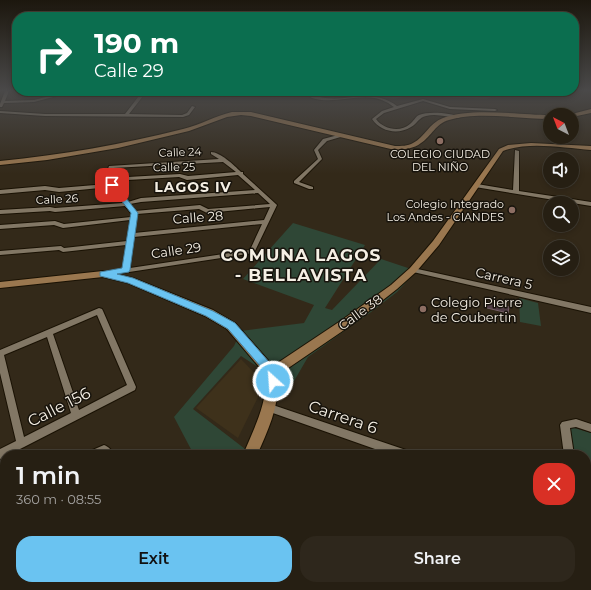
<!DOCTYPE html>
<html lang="en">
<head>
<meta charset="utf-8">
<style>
  body { margin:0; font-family:Montserrat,sans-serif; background:#2e271c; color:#f1f3f6; height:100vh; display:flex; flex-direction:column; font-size:15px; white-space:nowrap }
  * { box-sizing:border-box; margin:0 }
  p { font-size:13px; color:#a4a2a0 }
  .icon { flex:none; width:22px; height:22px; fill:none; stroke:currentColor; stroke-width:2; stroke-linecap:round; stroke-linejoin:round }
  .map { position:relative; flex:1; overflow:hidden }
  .drawer { position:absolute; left:0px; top:450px; width:591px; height:140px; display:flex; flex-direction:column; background:#261f13; border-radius:16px 16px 0 0; box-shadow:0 2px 6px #0003,0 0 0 1px #423d33 }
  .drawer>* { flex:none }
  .hud { position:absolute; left:12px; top:12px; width:567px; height:84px; border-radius:16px; box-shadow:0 2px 6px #0003,0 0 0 1px #423d33; background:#0b6e4f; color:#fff; overflow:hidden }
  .needle { width:26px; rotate:318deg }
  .fabs { position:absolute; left:543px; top:108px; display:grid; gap:8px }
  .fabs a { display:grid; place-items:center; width:36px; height:36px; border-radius:50%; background:#261f13; box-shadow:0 2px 6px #0003,0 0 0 1px #423d33; font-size:20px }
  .pin { position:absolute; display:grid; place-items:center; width:34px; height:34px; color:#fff; margin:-17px; border-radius:8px; box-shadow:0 2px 6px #0006 }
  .me { position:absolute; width:44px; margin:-22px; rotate:334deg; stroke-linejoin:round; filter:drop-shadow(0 0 3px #0008) }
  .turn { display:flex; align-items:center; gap:14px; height:84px; padding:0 16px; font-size:18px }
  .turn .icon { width:52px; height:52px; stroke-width:2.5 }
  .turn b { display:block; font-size:28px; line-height:34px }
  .round { display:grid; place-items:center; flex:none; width:42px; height:42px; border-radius:16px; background:#2e271c }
  .summary { display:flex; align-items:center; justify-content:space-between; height:68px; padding:0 16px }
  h1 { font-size:24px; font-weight:600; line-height:30px }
  .action { display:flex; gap:8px; margin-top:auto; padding:8px 16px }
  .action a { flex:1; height:46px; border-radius:16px; background:#6ac3f1; color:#111; font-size:16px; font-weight:600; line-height:46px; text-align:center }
  .action a+a { background:#2e271c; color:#f1f3f6 }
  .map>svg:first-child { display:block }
</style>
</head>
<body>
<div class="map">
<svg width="591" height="590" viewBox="0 0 591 590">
  <rect width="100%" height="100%" fill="#332919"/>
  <path fill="#3e311b" d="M241,359L262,381L258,397L238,438L196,408Z"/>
  <g fill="#2f4736">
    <path d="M311,91L338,95L341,91H504L487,99L418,96L404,92L398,94L404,97L394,99L367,95L328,98Z"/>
    <path d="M293,223L365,245L325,308L332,310L381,259L417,271L397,292L371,312L308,357L290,388L241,356L193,409L249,452L248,455H194L174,417L234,346L241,331L304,323L314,305L243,279Z"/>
    <path d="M519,298L538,303L541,326L520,322Z"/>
    <path d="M571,427L591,433V517L586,515V455H570Z"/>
    <path d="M42,585H194L192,590H35Z"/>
  </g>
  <path fill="#503d45" stroke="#715c64" d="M488,302L509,307L508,313L487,308Z"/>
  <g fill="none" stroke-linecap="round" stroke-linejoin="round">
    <g stroke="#1a1204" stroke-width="2">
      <g id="street">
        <path d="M5,91H9L5,101L34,100L69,91H76L34,102L4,103L2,107H0V104Z"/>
        <path d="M92,91H147L129,114L182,115L187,113L192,106L195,107L189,115L183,117L45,116L0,113V111L45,114H125L142,92L93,93Z"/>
        <path d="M302,91C310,91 316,97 325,98C352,101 373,88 397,106L423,99L450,107L495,109L497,110L495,111L450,109L423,101L384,113L376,119C383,129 400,133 410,124C414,121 415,117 419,115C429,111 451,113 460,117L458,118C448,117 436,113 426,116C419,117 417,124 411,127C398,135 381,132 372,119L382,111L394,107C392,106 389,103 386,102C365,90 335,106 312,98C309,96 305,94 302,91Z"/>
        <path d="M342,134H344V136L327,141L318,150L322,159L299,182L313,187V189H309L294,183V181L318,159L314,150L323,139Z"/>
        <path d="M515,150L519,151V191L591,202V206L475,187L474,186L477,184L513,190Z"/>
        <path d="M211,152C220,152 234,165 241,172H243V174L277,205L254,253L103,276L100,274L101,272L123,269L126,245L63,252L59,250L0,255V251L61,246L64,248L127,241L130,220L63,228L54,225L0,229V225L55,221L64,224L131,217V213L125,206L55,212L50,211L0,214V210L50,207L55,208L123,203L110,187L59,192L45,190L0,194V190L45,186L59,188L107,184L104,180L109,166L219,159L211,154ZM223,162L236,172L188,176L180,174L110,178L113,168ZM238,175L255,190L141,198L128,202L111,181L179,177L187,180ZM258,193L270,204L208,209L200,205L135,211L130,204L141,202ZM270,207L264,220L134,233L137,214L199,209L207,213ZM262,224L250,250L130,268L134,237Z"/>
        <path d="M411,268H413L591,307V313L413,272L410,270Z"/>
        <path d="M99,308L102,309L103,311L136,387L135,390L24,447L8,455H5V457L0,459V449L16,441L0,373V350ZM97,315L127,385L79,410L53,334ZM47,337L71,413L24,437L4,355Z"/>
        <path d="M270,404L406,450L409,452L411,455H392L270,412L267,411L266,408L267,405Z"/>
        <path d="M576,419L591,424V432L576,427L570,428L574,455H564L560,425L562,422Z"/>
        <path d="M104,445C109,447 112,450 114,455H86L88,452Z"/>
        <path d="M5,498V509L0,511V500Z"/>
        <path d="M5,556V569L0,571V559Z"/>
      </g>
    </g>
    <g stroke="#1a1204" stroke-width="2">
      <g id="secondary">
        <path d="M591,109V113L572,117V115H568Z"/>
        <path d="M232,112H251L395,146C401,146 408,146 413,143C425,137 429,123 443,118C471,107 519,115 550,115V119C520,119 477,111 449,120C435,124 432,136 421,143C414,149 404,149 395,150L251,116L241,115L227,117L189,131L118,148L47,160L0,165V161C62,155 123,144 183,129C200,125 215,116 232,112Z"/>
        <path d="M531,143L591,146V150C564,148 529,141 503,151L439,245L416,272L397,289L350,326L278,375C280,404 269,429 257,455H243C254,428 267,405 266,375L227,329L205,316L128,283L103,277L0,288V282L103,271L133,278L213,310L235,323L273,366L342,320L391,285L410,268L433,241L499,149L508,145Z"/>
        <path d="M183,585H199L198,590H180Z"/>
      </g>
    </g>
    <use href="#street" fill="#827765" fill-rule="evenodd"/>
    <use href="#secondary" fill="#9a774f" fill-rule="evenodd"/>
  </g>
  <linearGradient id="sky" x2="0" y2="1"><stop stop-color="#1c170e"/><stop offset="0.52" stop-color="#4a4949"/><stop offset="1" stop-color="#4a4949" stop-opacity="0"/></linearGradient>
  <rect width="591" height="174" fill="url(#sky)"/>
  <path fill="#6ac3f1" stroke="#457f9d" d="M110,183H114L138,213L130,270L129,272L117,274L133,278L213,311L235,323L276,370L278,381L277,384H269L267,374L228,329L206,316L128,283L100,276V272L122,268L130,218L131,213L110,186Z"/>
  <g fill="#8d6e63" stroke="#17130c" stroke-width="1.5">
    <circle cx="440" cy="141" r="4"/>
    <circle cx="512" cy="210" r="4"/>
    <circle cx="423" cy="309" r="4"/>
  </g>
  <g text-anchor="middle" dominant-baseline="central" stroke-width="3" stroke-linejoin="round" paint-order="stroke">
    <g font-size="11" fill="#f5efe4" stroke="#17130c">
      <text transform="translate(180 152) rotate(-2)">Calle 24</text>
      <text transform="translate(174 167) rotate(-1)">Calle 25</text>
      <text transform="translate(57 199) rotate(-3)">Calle 26</text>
    </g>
    <g font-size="11" fill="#f5efe4" stroke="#17130c">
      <text x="440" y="154">COLEGIO CIUDAD<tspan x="440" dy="13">DEL NIÑO</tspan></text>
      <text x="504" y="204" text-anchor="end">Colegio Integrado<tspan x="504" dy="13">Los Andes - CIANDES</tspan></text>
    </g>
    <g font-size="13" fill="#f5efe4" stroke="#17130c">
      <text transform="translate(198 217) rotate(-4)">Calle 28</text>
      <text transform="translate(176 250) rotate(-8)">Calle 29</text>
      <text transform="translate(504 278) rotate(13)">Carrera 5</text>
      <text transform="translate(360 312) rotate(-36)">Calle 38</text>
    </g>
    <g font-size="13" fill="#f5efe4" stroke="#17130c" text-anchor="start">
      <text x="431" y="302">Colegio Pierre<tspan x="431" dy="15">de Coubertin</tspan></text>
    </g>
    <g font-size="14" font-weight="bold" letter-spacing="1" fill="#f5efe4" stroke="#17130c">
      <text x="193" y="187">LAGOS IV</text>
    </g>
    <g font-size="16" fill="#f5efe4" stroke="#17130c">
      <text transform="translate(59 407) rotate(-27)">Calle 156</text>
      <text transform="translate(343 417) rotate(19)">Carrera 6</text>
    </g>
    <g font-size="17" font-weight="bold" letter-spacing="1" fill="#f5efe4" stroke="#17130c">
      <text x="301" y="255">COMUNA LAGOS<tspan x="301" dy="20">- BELLAVISTA</tspan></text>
    </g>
  </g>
</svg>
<div class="fabs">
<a><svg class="needle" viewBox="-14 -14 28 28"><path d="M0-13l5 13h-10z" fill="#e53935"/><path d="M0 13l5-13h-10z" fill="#a4a2a0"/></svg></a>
<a><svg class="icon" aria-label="sound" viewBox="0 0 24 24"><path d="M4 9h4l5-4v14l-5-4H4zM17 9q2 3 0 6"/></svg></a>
<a><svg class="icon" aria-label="search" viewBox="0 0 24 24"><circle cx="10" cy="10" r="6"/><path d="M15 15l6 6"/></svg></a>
<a><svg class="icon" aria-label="layers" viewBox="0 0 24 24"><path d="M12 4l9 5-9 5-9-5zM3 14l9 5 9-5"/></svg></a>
</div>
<div class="pin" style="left:112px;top:185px;background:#d93025"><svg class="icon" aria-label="arrive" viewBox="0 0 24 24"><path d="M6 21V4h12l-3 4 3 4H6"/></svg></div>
<svg class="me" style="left:273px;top:381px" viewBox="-20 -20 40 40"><circle r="17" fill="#6ac3f1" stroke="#fff" stroke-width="3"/><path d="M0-11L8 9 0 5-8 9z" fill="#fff"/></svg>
<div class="hud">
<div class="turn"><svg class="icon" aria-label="right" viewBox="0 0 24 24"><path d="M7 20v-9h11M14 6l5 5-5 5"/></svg><div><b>190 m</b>Calle 29</div></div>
</div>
<section class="drawer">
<div class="summary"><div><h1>1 min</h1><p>360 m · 08:55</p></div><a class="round" style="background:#d93025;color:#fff"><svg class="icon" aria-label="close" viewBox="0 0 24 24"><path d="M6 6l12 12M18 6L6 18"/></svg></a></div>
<div class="action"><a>Exit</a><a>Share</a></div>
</section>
</div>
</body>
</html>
